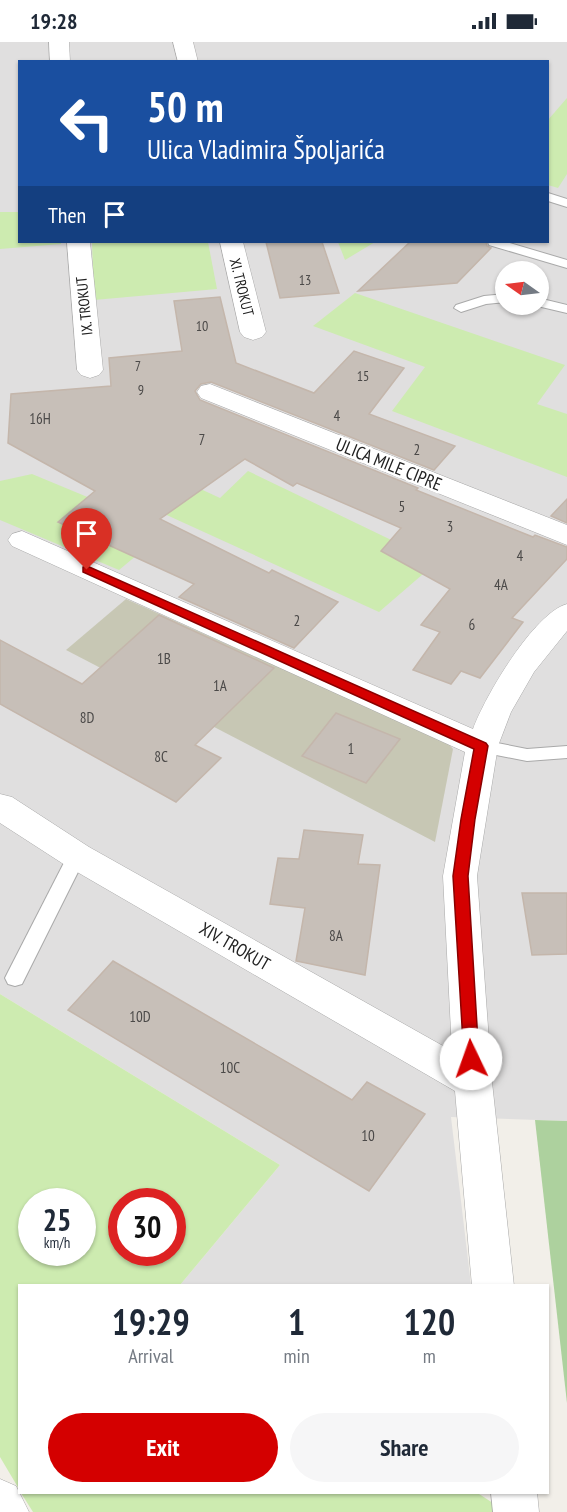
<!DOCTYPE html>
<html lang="en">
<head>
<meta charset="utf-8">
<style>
  body { margin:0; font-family:"PT Sans Narrow",sans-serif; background:#f6f6f7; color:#1f2937; height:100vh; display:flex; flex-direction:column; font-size:22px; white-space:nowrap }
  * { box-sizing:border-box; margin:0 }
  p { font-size:20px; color:#747a83 }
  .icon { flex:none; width:33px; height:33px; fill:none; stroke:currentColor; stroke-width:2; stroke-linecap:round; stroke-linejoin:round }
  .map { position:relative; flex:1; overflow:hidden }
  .side { position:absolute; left:18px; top:1242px; width:531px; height:210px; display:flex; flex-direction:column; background:#fff; border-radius:0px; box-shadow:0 2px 4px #0004 }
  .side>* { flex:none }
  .hud { position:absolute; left:18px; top:18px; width:531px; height:183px; border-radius:0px; box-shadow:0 2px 4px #0004; background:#1a4fa0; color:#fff; overflow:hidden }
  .needle { width:39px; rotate:284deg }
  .controls { position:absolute; left:495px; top:219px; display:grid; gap:12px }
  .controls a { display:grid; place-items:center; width:54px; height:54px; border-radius:50%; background:#fff; box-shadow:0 2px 4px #0004; font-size:30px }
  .speed { position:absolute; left:18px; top:1146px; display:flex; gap:12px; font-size:30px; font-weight:700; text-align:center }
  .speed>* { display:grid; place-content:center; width:78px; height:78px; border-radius:50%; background:#fff; box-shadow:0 2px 4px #0004; line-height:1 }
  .speed small { font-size:15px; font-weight:400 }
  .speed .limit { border:9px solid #d22; background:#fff; color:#111 }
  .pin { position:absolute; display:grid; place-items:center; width:51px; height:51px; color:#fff; margin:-62px -26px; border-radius:50% 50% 50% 0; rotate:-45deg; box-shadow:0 0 6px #0007 }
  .pin .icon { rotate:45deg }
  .me { position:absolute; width:66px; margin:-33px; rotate:357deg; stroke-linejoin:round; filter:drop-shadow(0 0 4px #0008) }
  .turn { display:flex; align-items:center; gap:21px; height:126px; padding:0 30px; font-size:27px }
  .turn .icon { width:78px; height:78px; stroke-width:2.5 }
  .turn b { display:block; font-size:42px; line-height:51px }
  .then { display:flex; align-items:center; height:57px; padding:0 30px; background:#0003; gap:12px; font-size:22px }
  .eta { display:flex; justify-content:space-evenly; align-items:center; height:102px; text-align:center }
  .eta b { font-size:36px; font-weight:800; line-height:42px }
  .button { display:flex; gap:12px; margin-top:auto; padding:12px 30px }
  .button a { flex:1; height:69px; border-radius:36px; background:#d40000; color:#fff; font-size:24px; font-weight:800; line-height:69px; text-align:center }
  .button a+a { background:#f6f6f7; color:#1f2937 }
  .status { display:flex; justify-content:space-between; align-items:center; height:42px; padding:0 30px; background:#fff; direction:ltr }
  .status svg { height:16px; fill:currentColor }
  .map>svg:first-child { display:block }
</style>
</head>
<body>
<div class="status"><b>19:28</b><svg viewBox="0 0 49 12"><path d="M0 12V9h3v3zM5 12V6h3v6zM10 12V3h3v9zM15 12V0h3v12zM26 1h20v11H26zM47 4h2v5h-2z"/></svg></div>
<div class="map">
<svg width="567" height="1470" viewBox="0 0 567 1470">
  <rect width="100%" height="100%" fill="#f2efe9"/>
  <path fill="#e0dfdf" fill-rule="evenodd" d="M0,0H567V1079L451,1075L471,1243H180L280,1123L0,952ZM20,20H548V200H20ZM506,230H538V262H506Z"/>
  <path fill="#c7c7b4" d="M126,557L448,701L453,707L435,800L66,608Z"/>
  <g fill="#cdebb0" fill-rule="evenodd">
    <path d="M567,56V132L558,146L548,143V78Z"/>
    <path d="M0,170H19L20,200H61V202L0,207Z"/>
    <path d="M92,200H208L217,247L94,258Z"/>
    <path d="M338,200H375L345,218Z"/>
    <path d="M355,251L565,323L537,362L567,372V435L392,369L425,325L313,284Z"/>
    <path d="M153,425L220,456L248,429L437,520L379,570L125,454Z"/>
    <path d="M32,432L167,488L119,528L0,478V439Z"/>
    <path d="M0,952L280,1123L180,1243L20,1244L19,1447L0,1415ZM32,1160H82V1210H32ZM122,1160H172V1210H122Z"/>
    <path d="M476,1450L499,1465V1470H33L21,1451Z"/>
  </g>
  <path fill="#add19e" d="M535,1078L567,1079V1361Z"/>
  <g fill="#c7bfb8" stroke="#c4b6ab" stroke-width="1.5">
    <path d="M266,200H322L339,251L280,256Z"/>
    <path d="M410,200H486L487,204L491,206L457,241L358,249Z"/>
    <path d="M220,255L236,321L314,351L354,309L404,326L369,372L455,404L434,428L211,340L201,342L195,349L200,358L418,446L416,448L533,495L535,493L567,505V517L512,576L523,580L480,636L461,629L451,642L413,628L440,590L421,583L450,547L381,509L401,486L297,441L293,444L245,417L160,477L269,531L272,528L338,560L294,606L179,555L194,542L58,480L95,449L8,401L11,352L111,344L109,316L182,309L174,259Z"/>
    <path d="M567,457V481L551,474Z"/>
    <path d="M159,573L274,626L195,703L221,716L176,760L0,662V598L82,642Z"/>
    <path d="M336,671L400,697L366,741L302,714Z"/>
    <path d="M304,788L363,793L358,822L380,823L365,933L296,919L305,866L270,862L278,816L299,817Z"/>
    <path d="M522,851H567V912L532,913Z"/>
    <path d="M113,919L352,1058L367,1040L425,1072L369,1149L68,968Z"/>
  </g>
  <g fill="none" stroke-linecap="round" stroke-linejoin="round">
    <g stroke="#a9a9a9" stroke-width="2">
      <g id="service">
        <path d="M548,151L567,157V165L548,159Z"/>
        <path d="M488,200H506L567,218V226L489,203Z"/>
        <path d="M506,252V260L486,262L461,270L454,266L456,263L484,254Z"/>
        <path d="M538,256L567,263V271L533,263L538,262Z"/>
        <path d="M482,698L527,707L567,704V716L527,719L476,709L473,704L476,699Z"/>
        <path d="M77,807L84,809L86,814L22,942L15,944L8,942L5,936L8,930L70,809Z"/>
      </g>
    </g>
    <g stroke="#a9a9a9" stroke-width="1">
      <g id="minor">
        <path d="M49,0H69L70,20H50Z"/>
        <path d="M173,0H193L198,20H178Z"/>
        <path d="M67,200H90L103,328L99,333L90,336L81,333L77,328Z"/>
        <path d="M220,200H243L266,290L262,295L253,298L244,295L240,290Z"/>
        <path d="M210,342L567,483V503L201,356L197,350L201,344Z"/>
        <path d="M22,489L473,687C485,654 534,571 567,562V589L534,630L511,670L498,704L477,834L492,1040L514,1244H472L455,1049L65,823L0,781V752L12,755L89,805L452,1009L443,834L465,710L12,504L8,498L12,492Z"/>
        <path d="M0,1437L16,1444L29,1470H0Z"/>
        <path d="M491,1450H537L539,1470H493Z"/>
      </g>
    </g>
    <use href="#service" fill="#fff" fill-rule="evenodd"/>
    <use href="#minor" fill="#fff" fill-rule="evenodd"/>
  </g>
  <path fill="#d40000" stroke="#8a0000" stroke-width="1.5" d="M87,524L486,701L488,704L475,777L468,834L479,1017L477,1021L471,1023L466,1021L464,1017L453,834L461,777L474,707L83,530V525Z"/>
  <g text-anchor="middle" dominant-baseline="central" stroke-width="5" stroke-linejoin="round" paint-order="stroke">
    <g font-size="14" fill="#4b4948">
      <text x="305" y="238">13</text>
      <text x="202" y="284">10</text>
      <text x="138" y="324">7</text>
      <text x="363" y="334">15</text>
      <text x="141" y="348">9</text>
    </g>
    <g font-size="15" fill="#222" stroke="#fff">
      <text transform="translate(242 245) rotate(76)">XI. TROKUT</text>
      <text transform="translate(84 264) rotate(-96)">IX. TROKUT</text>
    </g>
    <g font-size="15" fill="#4b4948">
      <text x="337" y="373">4</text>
      <text x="40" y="376">16H</text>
      <text x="202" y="397">7</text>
      <text x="417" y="407">2</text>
      <text x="402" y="464">5</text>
      <text x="450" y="484">3</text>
      <text x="520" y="513">4</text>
      <text x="501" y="542">4A</text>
      <text x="297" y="578">2</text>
      <text x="472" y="582">6</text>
      <text x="164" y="616">1B</text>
      <text x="220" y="643">1A</text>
      <text x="87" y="675">8D</text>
      <text x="351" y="706">1</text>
      <text x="161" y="714">8C</text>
      <text x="336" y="893">8A</text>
      <text x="140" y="974">10D</text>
      <text x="230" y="1025">10C</text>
      <text x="368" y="1093">10</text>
    </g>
    <g font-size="18" fill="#222" stroke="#fff">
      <text transform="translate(389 422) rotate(22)">ULICA MILE CIPRE</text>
      <text transform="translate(235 904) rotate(30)">XIV. TROKUT</text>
    </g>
  </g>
</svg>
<div class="controls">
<a><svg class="needle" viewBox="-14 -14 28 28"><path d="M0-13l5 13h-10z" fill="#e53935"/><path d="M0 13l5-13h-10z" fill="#747a83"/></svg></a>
</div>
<div class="speed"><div>25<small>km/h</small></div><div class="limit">30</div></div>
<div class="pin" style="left:87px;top:528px;background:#d93025"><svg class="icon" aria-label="arrive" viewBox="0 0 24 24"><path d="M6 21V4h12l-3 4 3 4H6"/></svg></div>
<svg class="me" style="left:471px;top:1017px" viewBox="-20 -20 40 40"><circle r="19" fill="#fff"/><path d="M0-13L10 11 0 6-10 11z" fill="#d40000"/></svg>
<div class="hud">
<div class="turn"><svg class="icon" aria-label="left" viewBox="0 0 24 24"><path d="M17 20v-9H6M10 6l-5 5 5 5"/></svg><div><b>50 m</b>Ulica Vladimira Špoljarića</div></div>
<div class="then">Then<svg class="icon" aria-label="arrive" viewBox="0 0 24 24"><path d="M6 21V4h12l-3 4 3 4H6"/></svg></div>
</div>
<section class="side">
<div class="eta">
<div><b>19:29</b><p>Arrival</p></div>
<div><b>1</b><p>min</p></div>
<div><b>120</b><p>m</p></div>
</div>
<div class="button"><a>Exit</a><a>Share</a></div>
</section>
</div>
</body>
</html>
